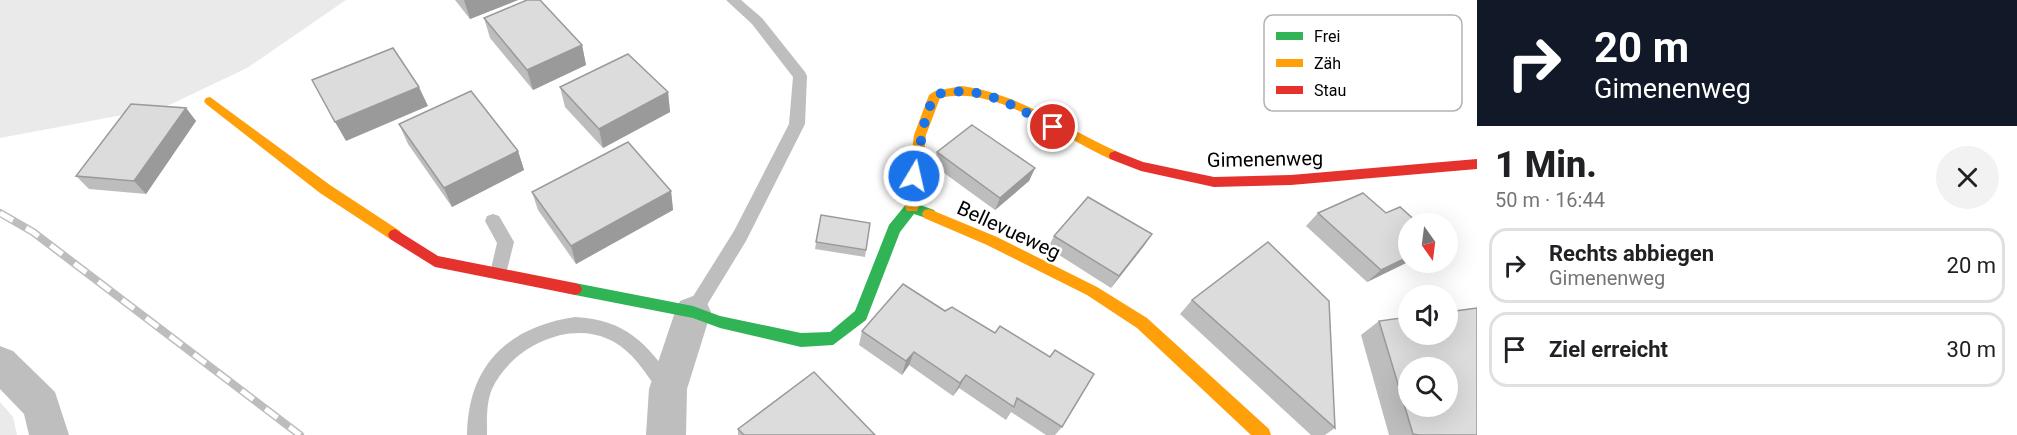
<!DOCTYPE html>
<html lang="de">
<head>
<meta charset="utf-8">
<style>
  body { margin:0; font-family:Roboto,sans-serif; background:#f2f2f2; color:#202124; height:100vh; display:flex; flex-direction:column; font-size:22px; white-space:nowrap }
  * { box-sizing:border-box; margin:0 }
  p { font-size:20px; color:#757577 }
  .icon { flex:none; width:33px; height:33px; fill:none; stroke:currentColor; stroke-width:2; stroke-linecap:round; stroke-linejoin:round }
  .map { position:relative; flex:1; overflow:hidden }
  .panel { display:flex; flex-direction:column; background:#fff; width:540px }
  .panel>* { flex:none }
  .top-card { background:#111827; color:#fff; overflow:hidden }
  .needle { width:39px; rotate:166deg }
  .buttons { position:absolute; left:1398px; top:213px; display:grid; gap:12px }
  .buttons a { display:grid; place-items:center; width:60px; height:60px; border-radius:50%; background:#fff; box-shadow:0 6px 24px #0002; font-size:30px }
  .pin { position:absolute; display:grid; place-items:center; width:51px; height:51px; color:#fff; margin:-26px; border:3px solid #fff; border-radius:50%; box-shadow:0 2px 6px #0007 }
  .me { position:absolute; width:66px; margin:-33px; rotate:9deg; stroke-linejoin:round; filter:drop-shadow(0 0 4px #0008) }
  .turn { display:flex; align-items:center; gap:21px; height:126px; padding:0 18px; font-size:27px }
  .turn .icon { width:78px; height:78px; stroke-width:2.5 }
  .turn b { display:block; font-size:42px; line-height:51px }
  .round { display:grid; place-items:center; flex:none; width:63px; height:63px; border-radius:32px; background:#f2f2f2 }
  .headline { display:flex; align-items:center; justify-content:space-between; height:102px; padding:0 18px }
  h1 { font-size:36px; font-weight:800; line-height:45px }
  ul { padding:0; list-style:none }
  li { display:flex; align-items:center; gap:18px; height:75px; margin:0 12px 9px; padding:0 6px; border:3px solid #e0e0e0; border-radius:18px }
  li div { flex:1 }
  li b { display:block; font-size:22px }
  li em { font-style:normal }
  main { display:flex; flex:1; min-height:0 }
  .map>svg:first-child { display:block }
</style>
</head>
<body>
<main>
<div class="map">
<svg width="1477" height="435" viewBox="0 0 1477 435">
  <rect width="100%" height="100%" fill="#fff"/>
  <g fill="#eaeaea">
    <path d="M0,0H346L247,68L165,107L0,138Z"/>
    <path d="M0,402L13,417L17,435H0Z"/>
  </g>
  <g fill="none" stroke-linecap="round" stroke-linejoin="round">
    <g fill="#bebebe" fill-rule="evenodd">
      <path d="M726,0H741L762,18L805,72L807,76L805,124L746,241L699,318L693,320L687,318L684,312L687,306L734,231L789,124L793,77L752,24Z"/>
      <path d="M493,214L499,216L514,242L505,278L499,280L493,278L490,273L497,243L485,221L487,216Z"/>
      <path d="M575,317C627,320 646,343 675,383L678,389L675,395L668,398L661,395C647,375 632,349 608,339C566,320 510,349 492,389C486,403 487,420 487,435H467C468,365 508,327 575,317Z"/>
    </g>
    <g fill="#bebebe" fill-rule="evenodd">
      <path d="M693,296L706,301L711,312L687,389L686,435H646L649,389L675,312L680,301Z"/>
      <path d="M0,346L13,351L55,392L69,435H29L24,414L0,389Z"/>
    </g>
    <path fill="#30b455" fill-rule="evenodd" d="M912,202L934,210L936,214L934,218L929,219L914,214L900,232L866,320L833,345L801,347L720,328L693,318L575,295L570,293L568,289L570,285L575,283L693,306L720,316L801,333L830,332L855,311L889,225L907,203Z"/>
    <g fill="#ff9f0a" fill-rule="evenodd">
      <path d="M962,86C1020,94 1067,129 1120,153L1121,156L1120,159H1110C1060,137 997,84 940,98L926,135L919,207L917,211H907L905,207L914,135L929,95L935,91Z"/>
      <path d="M210,97L330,185L400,231L402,235L400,239H390L320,193L206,104L204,101L206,98Z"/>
      <path d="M929,209L997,237L1097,287L1147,318L1269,429L1271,435H1251L1137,328L1087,295L987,245L924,218L922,214L924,210Z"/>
    </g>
    <g fill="#e5322d" fill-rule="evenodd">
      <path d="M1115,151L1143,162L1214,177L1291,175L1477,159V169L1291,185L1214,187L1141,171L1110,159L1109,156L1110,153Z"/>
      <path d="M395,229L438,256L575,283L580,285L582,289L580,293L575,295L435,267L390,239L388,235L390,231Z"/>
    </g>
    <g stroke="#bdbdbd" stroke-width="8">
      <path id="rail" d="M0,213L33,232L300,435"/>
    </g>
    <use href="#rail" stroke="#fff" stroke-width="5" stroke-dasharray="15" stroke-linecap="butt"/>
  </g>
  <g fill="#bdbdbd">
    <path d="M455,0H518L470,19Z"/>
    <path d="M484,18L582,45L586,65L533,90L490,38Z"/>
    <path d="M560,87L668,92L670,112L603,148L565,107Z"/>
    <path d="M186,108L196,121L146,194L89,189L76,176Z"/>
    <path d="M399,124L518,151L524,170L452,207L408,144Z"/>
    <path d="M937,152L1035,168L1029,181L995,210L933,165Z"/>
    <path d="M671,191L673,210L576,264L538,210L532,192Z"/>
    <path d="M1318,213L1408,262L1367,282L1306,226Z"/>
    <path d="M821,215L866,250L865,257L815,249Z"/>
    <path d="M1152,234L1111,288L1048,248L1054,236Z"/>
    <path d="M1192,300L1335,428L1325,435H1311L1180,314Z"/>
    <path d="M945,311L995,333L1062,427L1055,435H1046L1011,412L1006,420L959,388L953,396L909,365L902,375L859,345L862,331Z"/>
    <path d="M1379,321L1477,435H1389L1361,335Z"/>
    <path d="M738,429L875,435H738Z"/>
  </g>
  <g fill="#9a9a9a">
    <path d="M464,0H518L470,19Z"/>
    <path d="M582,45L586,65L533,90L527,70Z"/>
    <path d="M419,87L428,106L346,141L335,122Z"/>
    <path d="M668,92L670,112L603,148L599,129Z"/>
    <path d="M186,108L196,121L146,194L134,181Z"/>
    <path d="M518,151L524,170L452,207L444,188Z"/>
    <path d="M1035,168L1029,181L995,210L1000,198Z"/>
    <path d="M671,191L673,210L576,264L571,246Z"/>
    <path d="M1152,234L1144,246L1111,288L1119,276Z"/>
    <path d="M1408,257V262L1367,282L1381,270Z"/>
    <path d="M914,352L909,365L902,375L906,361Z"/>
    <path d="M966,375L959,388L953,396L960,383Z"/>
  </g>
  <g fill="#dcdcdc" stroke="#9a9a9a" stroke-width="1.5" fill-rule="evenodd">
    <path d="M527,0H540L582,45L527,70L484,18Z"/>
    <path d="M393,48L419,87L335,122L312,80Z"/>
    <path d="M628,54L668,92L599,129L560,87Z"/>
    <path d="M471,91L518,151L444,188L399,124Z"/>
    <path d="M131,104L186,108L134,181L76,176Z"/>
    <path d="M972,125L1035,168L1000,198L937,152Z"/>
    <path d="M628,142L671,191L571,246L532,192Z"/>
    <path d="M1363,193L1386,213L1400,207L1419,224H1408V257L1381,270L1318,213Z"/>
    <path d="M1088,197L1152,234L1119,276L1054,236Z"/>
    <path d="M821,215L870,223L866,250L816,242Z"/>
    <path d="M1268,242L1329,301L1335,428L1192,300Z"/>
    <path d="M903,284L945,311L952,307L995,333L1000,326L1050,357L1055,350L1094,374L1062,427L1017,398L1014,407L966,375L960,383L914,352L906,361L862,331Z"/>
    <path d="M1477,308V435H1419L1413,434L1379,321L1408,317V334H1448V312ZM1408,368H1448V406H1408Z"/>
    <path d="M814,372L875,435H744L738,429Z"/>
  </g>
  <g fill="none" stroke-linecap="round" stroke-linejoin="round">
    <path stroke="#1a73e8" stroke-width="10" stroke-dasharray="0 18" d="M914,176L926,115L935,95C980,82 1015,107 1053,127"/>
  </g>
  <g text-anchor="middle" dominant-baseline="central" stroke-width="5" stroke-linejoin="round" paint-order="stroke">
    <g font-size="20" fill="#000" stroke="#fff">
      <text transform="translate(1265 159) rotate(-1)">Gimenenweg</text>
      <text transform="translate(1009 230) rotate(25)">Bellevueweg</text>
    </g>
  </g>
  <rect x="1264" y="15" width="198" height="96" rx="9" fill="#fff" stroke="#b2b2b2" stroke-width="1.5"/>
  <rect x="1276" y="32" width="27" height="8" fill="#30b455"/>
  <rect x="1276" y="59" width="27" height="8" fill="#ff9f0a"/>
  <rect x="1276" y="86" width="27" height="8" fill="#e5322d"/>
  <g font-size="16" fill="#000">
    <text x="1314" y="42">Frei</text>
    <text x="1314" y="69">Zäh</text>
    <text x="1314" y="96">Stau</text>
  </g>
</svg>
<div class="buttons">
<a><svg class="needle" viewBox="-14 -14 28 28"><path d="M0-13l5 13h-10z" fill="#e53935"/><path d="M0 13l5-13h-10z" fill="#757577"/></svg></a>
<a><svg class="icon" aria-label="sound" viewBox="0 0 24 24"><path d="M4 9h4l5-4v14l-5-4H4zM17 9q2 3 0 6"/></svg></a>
<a><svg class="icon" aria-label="search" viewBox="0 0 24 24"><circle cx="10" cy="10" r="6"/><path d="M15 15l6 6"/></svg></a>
</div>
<div class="pin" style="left:1053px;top:127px;background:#d93025"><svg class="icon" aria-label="arrive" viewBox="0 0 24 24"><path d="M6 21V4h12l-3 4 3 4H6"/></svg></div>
<svg class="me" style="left:914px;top:176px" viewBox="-20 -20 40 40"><circle r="17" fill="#1a73e8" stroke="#fff" stroke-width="3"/><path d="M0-11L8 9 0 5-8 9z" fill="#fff"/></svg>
</div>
<section class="panel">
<div class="top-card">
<div class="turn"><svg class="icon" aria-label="right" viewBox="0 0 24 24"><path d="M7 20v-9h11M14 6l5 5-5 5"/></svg><div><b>20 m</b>Gimenenweg</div></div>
</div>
<div class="headline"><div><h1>1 Min.</h1><p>50 m · 16:44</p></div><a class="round"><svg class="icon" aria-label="close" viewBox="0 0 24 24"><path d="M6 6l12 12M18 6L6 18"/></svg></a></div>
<ul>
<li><svg class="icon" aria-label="right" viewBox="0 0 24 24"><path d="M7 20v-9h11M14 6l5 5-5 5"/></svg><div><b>Rechts abbiegen</b><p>Gimenenweg</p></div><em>20 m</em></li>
<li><svg class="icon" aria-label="arrive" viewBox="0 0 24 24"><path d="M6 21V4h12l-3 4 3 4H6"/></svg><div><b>Ziel erreicht</b></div><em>30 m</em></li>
</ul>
</section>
</main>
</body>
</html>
